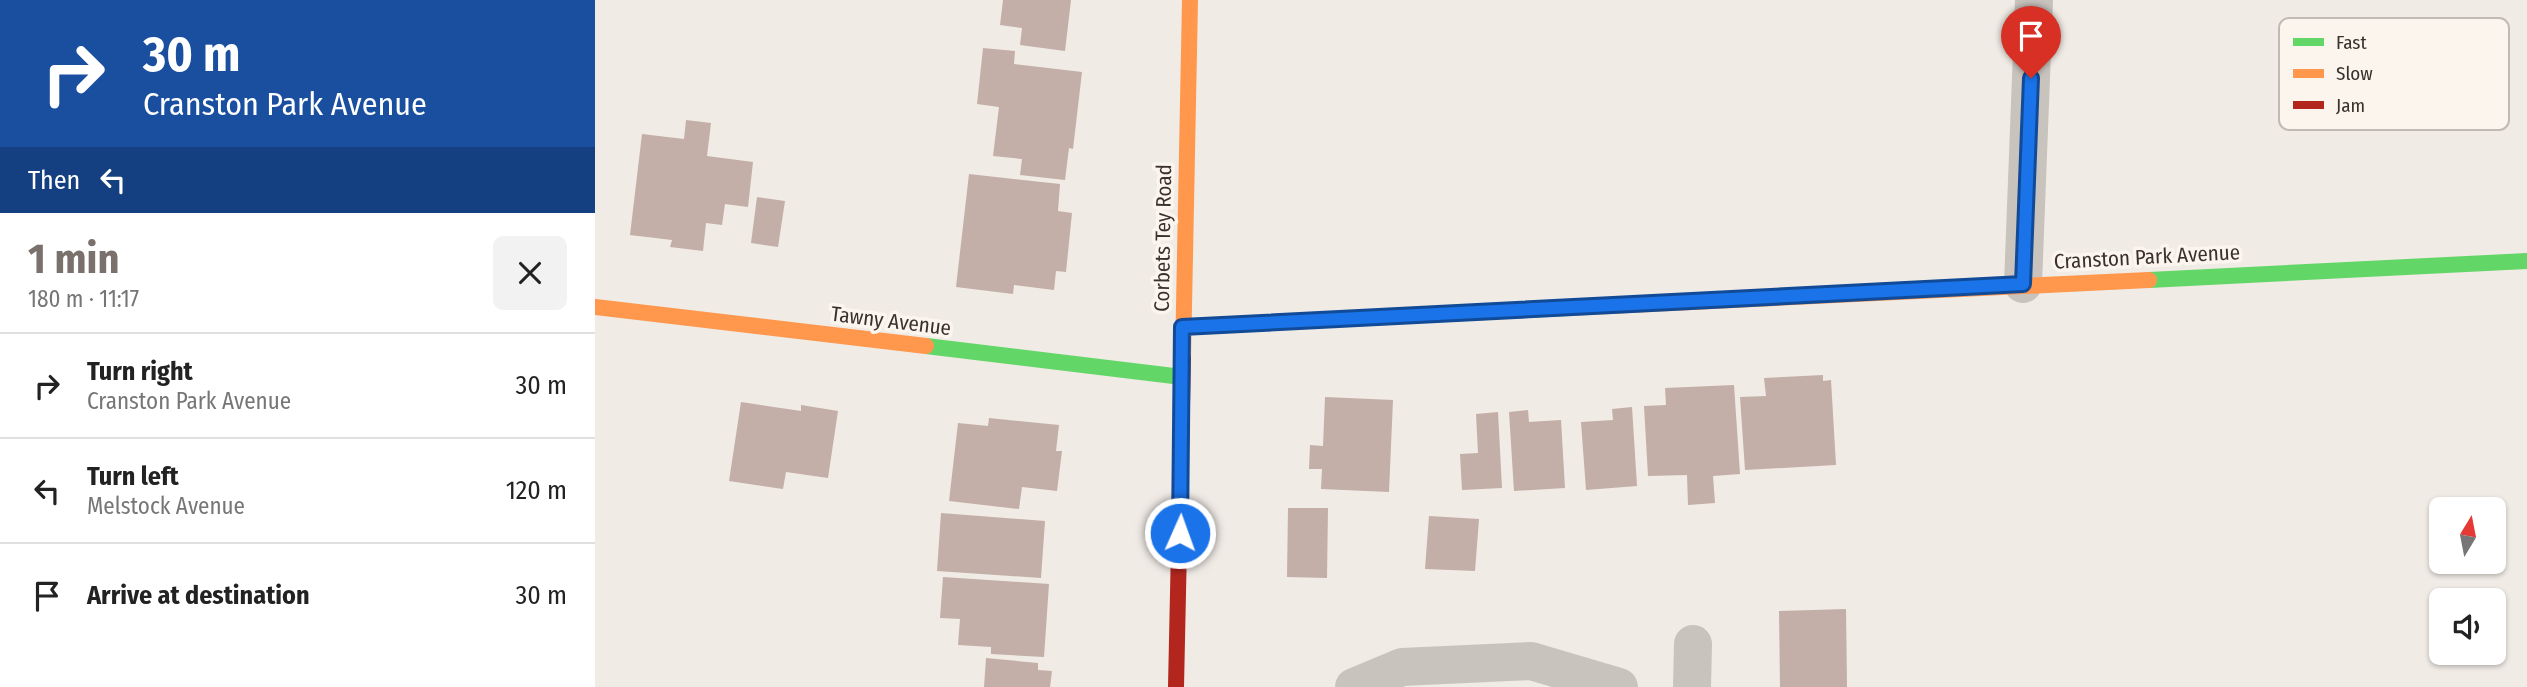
<!DOCTYPE html>
<html lang="en">
<head>
<meta charset="utf-8">
<style>
  body { margin:0; font-family:"Fira Sans Condensed",sans-serif; background:#f2f2f2; color:#222; height:100vh; display:flex; flex-direction:column; font-size:26px; white-space:nowrap }
  * { box-sizing:border-box; margin:0 }
  p { font-size:23px; color:#767676 }
  .icon { flex:none; width:38px; height:38px; fill:none; stroke:currentColor; stroke-width:2; stroke-linecap:round; stroke-linejoin:round }
  .map { position:relative; flex:1; overflow:hidden }
  .details { display:flex; flex-direction:column; background:#fff; width:595px }
  .details>* { flex:none }
  .hud { background:#1a4fa0; color:#fff; overflow:hidden }
  .needle { width:46px; rotate:10deg }
  .controls { position:absolute; left:1834px; top:497px; display:grid; gap:14px }
  .controls a { display:grid; place-items:center; width:77px; height:77px; border-radius:10px; background:#fff; box-shadow:0 2px 5px #0004; font-size:35px }
  .pin { position:absolute; display:grid; place-items:center; width:60px; height:60px; color:#fff; margin:-72px -30px; border-radius:50% 50% 50% 0; rotate:-45deg; box-shadow:0 0 7px #0007 }
  .pin .icon { rotate:45deg }
  .me { position:absolute; width:77px; margin:-38px; rotate:2deg; stroke-linejoin:round; filter:drop-shadow(0 0 5px #0008) }
  .turn { display:flex; align-items:center; gap:24px; height:147px; padding:0 28px; font-size:32px }
  .turn .icon { width:91px; height:91px; stroke-width:2.5 }
  .turn b { display:block; font-size:49px; line-height:60px }
  .then { display:flex; align-items:center; height:66px; padding:0 28px; background:#0003; gap:14px; font-size:26px }
  .round { display:grid; place-items:center; flex:none; width:74px; height:74px; border-radius:10px; background:#f2f2f2 }
  .headline { display:flex; align-items:center; justify-content:space-between; height:119px; padding:0 28px }
  h1 { font-size:42px; font-weight:700; line-height:52px; color:#7a716c }
  ul { padding:0; list-style:none }
  li { display:flex; align-items:center; gap:21px; height:105px; padding:0 28px; border-top:2px solid #e0e0e0 }
  li div { flex:1 }
  li b { display:block; font-size:26px }
  li em { font-style:normal }
  main { display:flex; flex:1; min-height:0 }
  .map>svg:first-child { display:block }
</style>
</head>
<body>
<main>
<section class="details">
<div class="hud">
<div class="turn"><svg class="icon" aria-label="right" viewBox="0 0 24 24"><path d="M7 20v-9h11M14 6l5 5-5 5"/></svg><div><b>30 m</b>Cranston Park Avenue</div></div>
<div class="then">Then<svg class="icon" aria-label="left" viewBox="0 0 24 24"><path d="M17 20v-9H6M10 6l-5 5 5 5"/></svg></div>
</div>
<div class="headline"><div><h1>1 min</h1><p>180 m · 11:17</p></div><a class="round"><svg class="icon" aria-label="close" viewBox="0 0 24 24"><path d="M6 6l12 12M18 6L6 18"/></svg></a></div>
<ul>
<li><svg class="icon" aria-label="right" viewBox="0 0 24 24"><path d="M7 20v-9h11M14 6l5 5-5 5"/></svg><div><b>Turn right</b><p>Cranston Park Avenue</p></div><em>30 m</em></li>
<li><svg class="icon" aria-label="left" viewBox="0 0 24 24"><path d="M17 20v-9H6M10 6l-5 5 5 5"/></svg><div><b>Turn left</b><p>Melstock Avenue</p></div><em>120 m</em></li>
<li><svg class="icon" aria-label="arrive" viewBox="0 0 24 24"><path d="M6 21V4h12l-3 4 3 4H6"/></svg><div><b>Arrive at destination</b></div><em>30 m</em></li>
</ul>
</section>
<div class="map">
<svg width="1932" height="687" viewBox="0 0 1932 687">
  <rect width="100%" height="100%" fill="#f0ebe5"/>
  <g fill="#c3afa7">
    <path d="M408,0H476L470,51L425,45L427,28L405,25Z"/>
    <path d="M388,48L420,51L419,64L487,72L478,149L474,148L470,180L425,175L427,159L398,156L404,107L382,104Z"/>
    <path d="M91,120L116,123L112,156L158,162L153,207L130,204L127,225L111,223L108,251L75,247L77,240L35,235L47,134L89,139Z"/>
    <path d="M374,174L465,184L463,211L477,213L471,272L461,271L459,290L419,285L418,294L361,287Z"/>
    <path d="M162,197L190,201L183,247L156,243Z"/>
    <path d="M1228,375V381L1236,380L1241,465L1150,470L1145,397L1171,396L1169,378Z"/>
    <path d="M1139,385L1145,474L1118,476L1120,503L1093,505L1092,475L1053,476L1049,406L1071,405L1070,388Z"/>
    <path d="M730,397L798,400L794,492L726,489L727,469H714L715,445L728,446Z"/>
    <path d="M146,402L206,411V405L243,411L233,478L191,472L188,489L134,481Z"/>
    <path d="M1037,407L1042,486L991,490L986,422L1018,420L1017,409Z"/>
    <path d="M933,410L934,422L966,420L970,488L919,491L914,412Z"/>
    <path d="M903,412L907,488L867,490L865,454L883,453L881,414Z"/>
    <path d="M394,418L464,425L461,451H467L462,491L427,487L424,509L354,501L363,423L393,426Z"/>
    <path d="M693,508H733L732,578L692,577Z"/>
    <path d="M346,513L450,521L446,578L342,571Z"/>
    <path d="M834,516L884,519L880,571L830,569Z"/>
    <path d="M348,577L454,584L449,657L396,654V647L363,645L365,619L345,618Z"/>
    <path d="M1251,609L1252,687H1185L1184,611Z"/>
    <path d="M391,658L443,663V670L457,671L455,687H389Z"/>
  </g>
  <g fill="none" stroke-linecap="round" stroke-linejoin="round">
    <g stroke="#c9c3be" stroke-width="38">
      <path d="M1428,284L1439,0"/>
      <path d="M759,687L807,667L936,661L1024,687"/>
      <path d="M1097,687L1098,644"/>
    </g>
    <g stroke="#63d668" stroke-width="16">
      <path d="M1554,280L1932,261"/>
      <path d="M587,327L972,308"/>
      <path d="M331,346L587,377"/>
    </g>
    <g stroke="#ff974d" stroke-width="16">
      <path d="M0,307L331,346"/>
      <path d="M972,308L1554,280"/>
      <path d="M588,358L595,0"/>
    </g>
    <path stroke="#b3261e" stroke-width="16" d="M581,687L588,358"/>
  </g>
  <g fill="none" stroke-linecap="round" stroke-linejoin="round">
    <g stroke="#114b97" stroke-width="18">
      <path id="route" d="M585,533L587,327L1428,284L1436,78"/>
    </g>
    <use href="#route" stroke="#1a73e8" stroke-width="12"/>
  </g>
  <g text-anchor="middle" dominant-baseline="central" stroke-width="7" stroke-linejoin="round" paint-order="stroke">
    <g font-size="21" fill="#3b302b" stroke="#fbf5ee">
      <text transform="translate(568 238) rotate(-89)">Corbets Tey Road</text>
      <text transform="translate(1552 257) rotate(-3)">Cranston Park Avenue</text>
      <text transform="translate(296 321) rotate(7)">Tawny Avenue</text>
    </g>
  </g>
  <rect x="1684" y="18" width="230" height="112" rx="10" fill="#fbf5ee" stroke="#c1bab4" stroke-width="2"/>
  <rect x="1698" y="38" width="31" height="8" fill="#63d668"/>
  <rect x="1698" y="69" width="31" height="9" fill="#ff974d"/>
  <rect x="1698" y="101" width="31" height="8" fill="#b3261e"/>
  <g font-size="19" fill="#3b302b">
    <text x="1741" y="49">Fast</text>
    <text x="1741" y="80">Slow</text>
    <text x="1741" y="112">Jam</text>
  </g>
</svg>
<div class="controls">
<a><svg class="needle" viewBox="-14 -14 28 28"><path d="M0-13l5 13h-10z" fill="#e53935"/><path d="M0 13l5-13h-10z" fill="#767676"/></svg></a>
<a><svg class="icon" aria-label="sound" viewBox="0 0 24 24"><path d="M4 9h4l5-4v14l-5-4H4zM17 9q2 3 0 6"/></svg></a>
</div>
<div class="pin" style="left:1436px;top:78px;background:#d93025"><svg class="icon" aria-label="arrive" viewBox="0 0 24 24"><path d="M6 21V4h12l-3 4 3 4H6"/></svg></div>
<svg class="me" style="left:585px;top:533px" viewBox="-20 -20 40 40"><circle r="17" fill="#1a73e8" stroke="#fff" stroke-width="3"/><path d="M0-11L8 9 0 5-8 9z" fill="#fff"/></svg>
</div>
</main>
</body>
</html>
